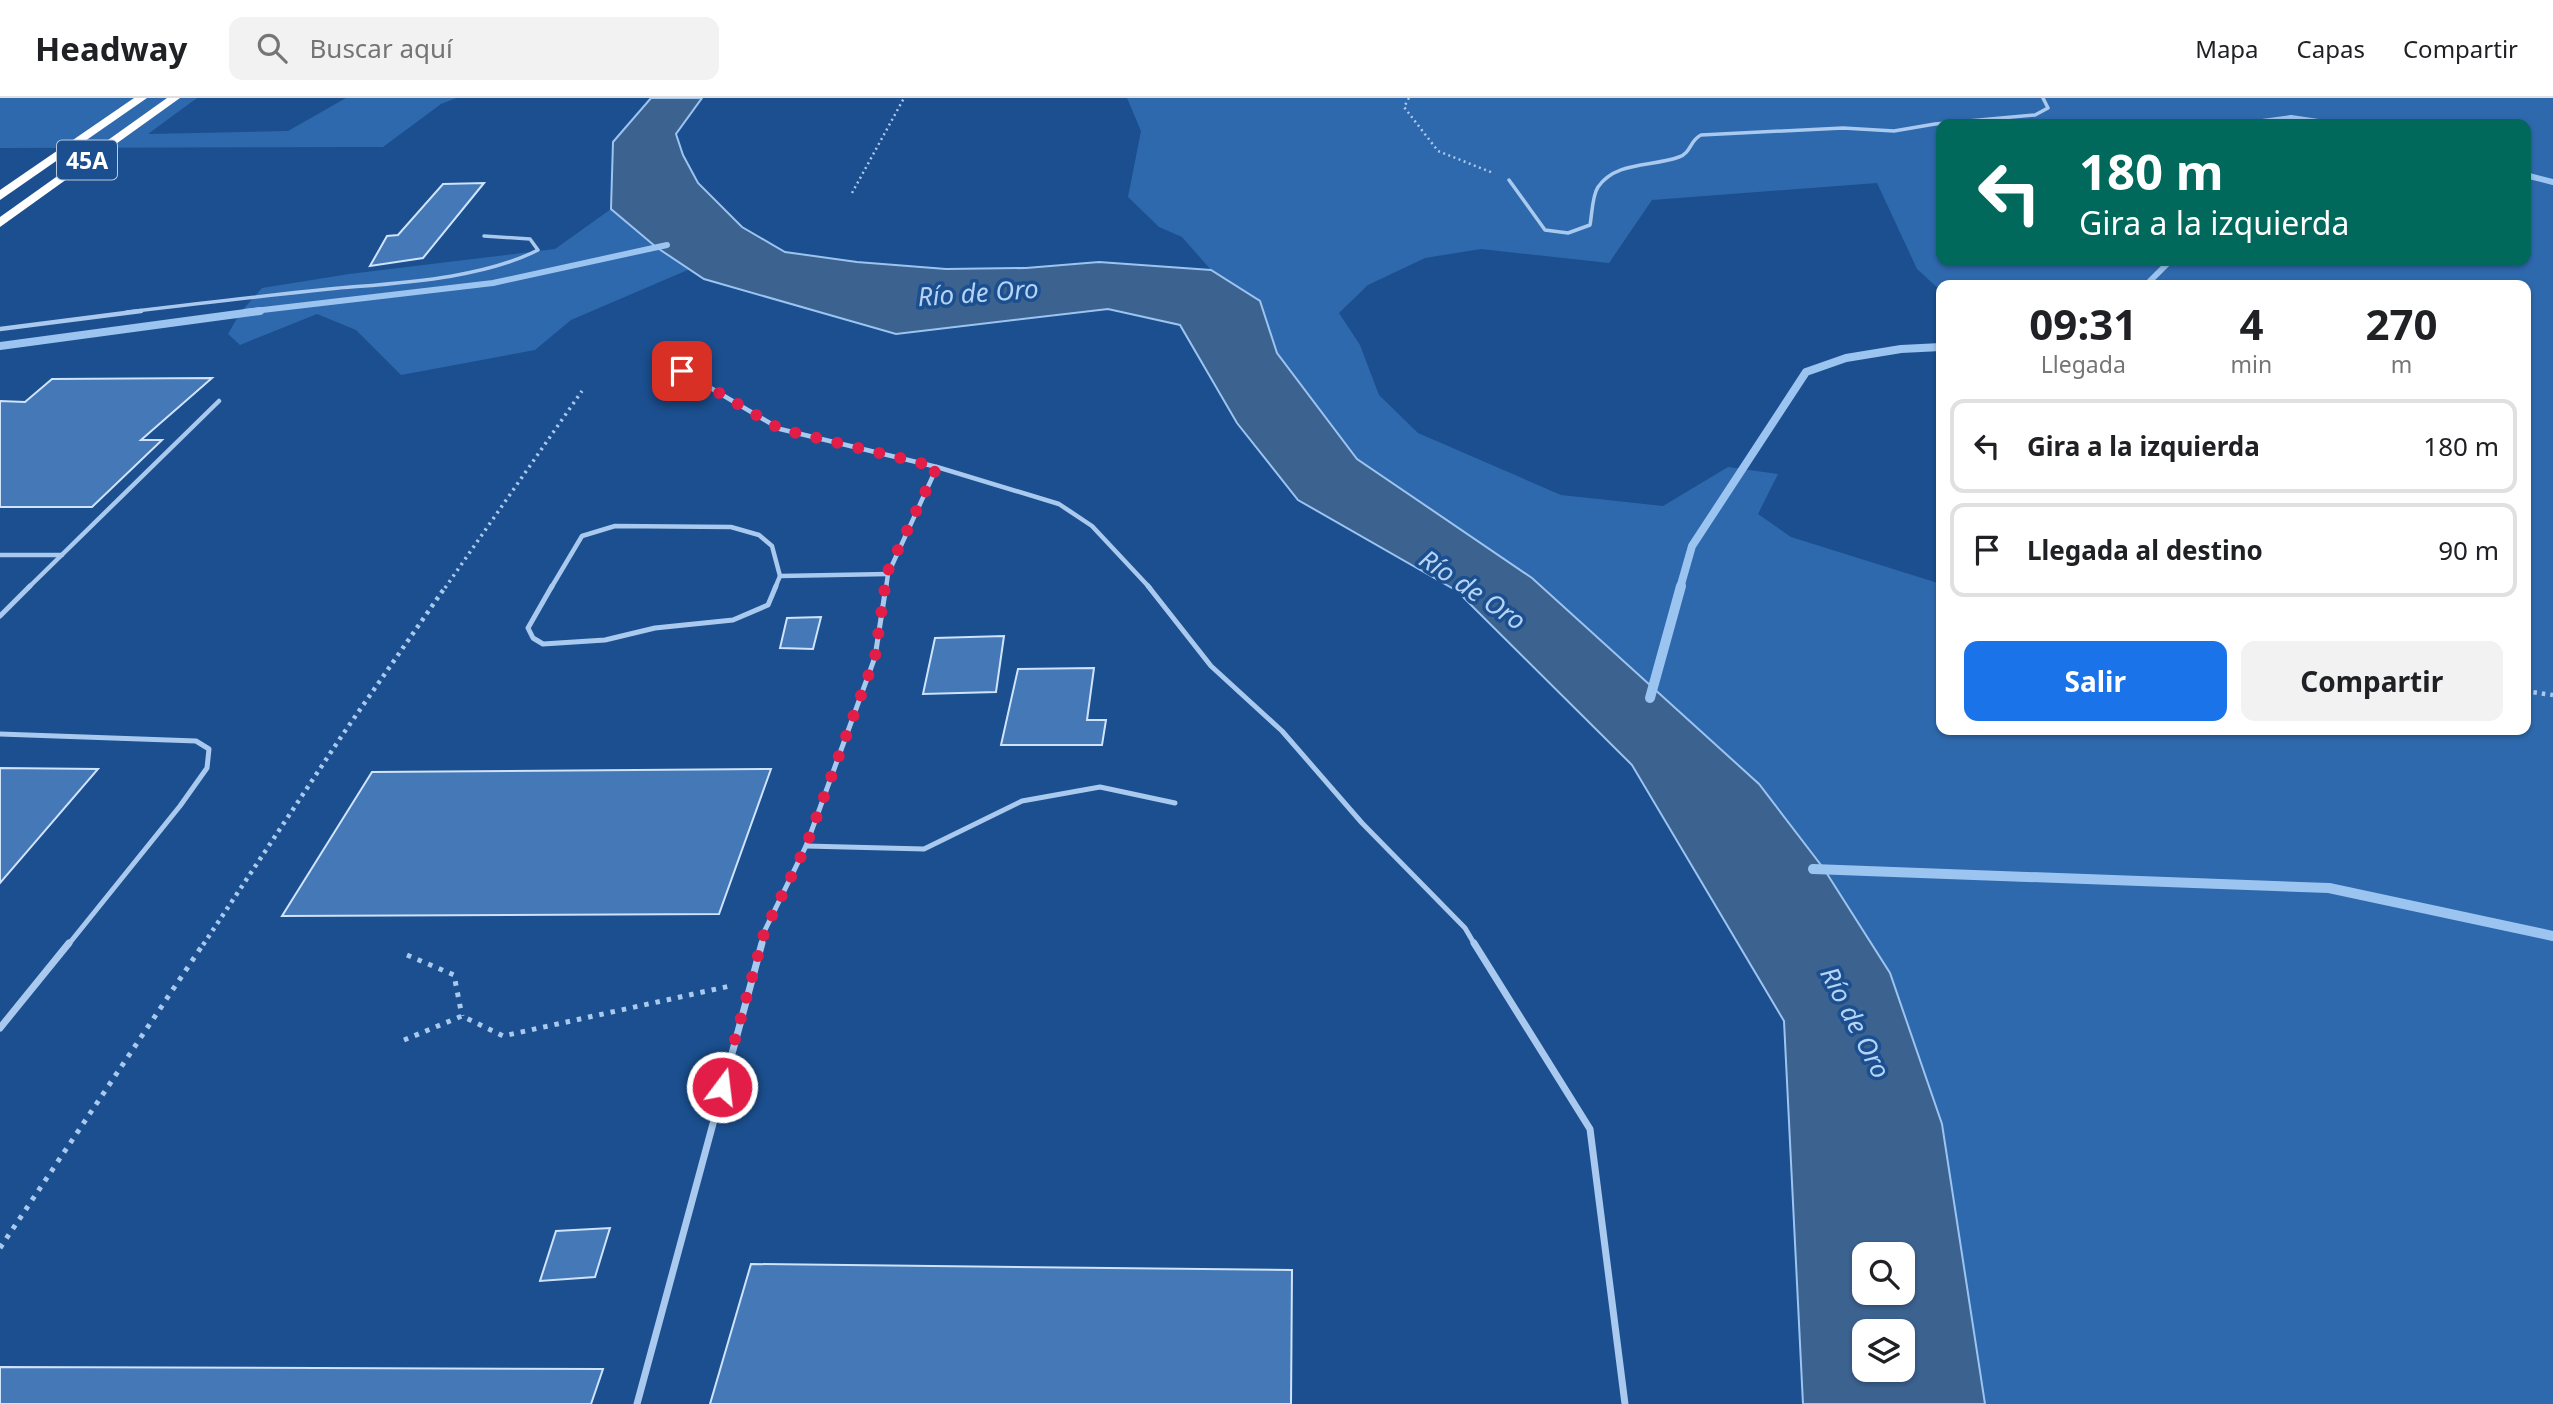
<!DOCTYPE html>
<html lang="es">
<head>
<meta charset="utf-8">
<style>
  body { margin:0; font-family:"Noto Sans",sans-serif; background:#f2f2f2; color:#202124; height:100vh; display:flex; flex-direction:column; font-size:26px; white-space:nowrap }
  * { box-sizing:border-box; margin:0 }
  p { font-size:23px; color:#757577 }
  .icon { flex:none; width:38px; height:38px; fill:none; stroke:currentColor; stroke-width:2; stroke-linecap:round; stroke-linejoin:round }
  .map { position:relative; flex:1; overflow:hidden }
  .side { position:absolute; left:1936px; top:182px; width:595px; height:455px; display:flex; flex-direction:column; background:#fff; border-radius:14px; box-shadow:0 2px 5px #0004 }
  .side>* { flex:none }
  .hud { position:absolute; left:1936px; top:21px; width:595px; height:147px; border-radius:14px; box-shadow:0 2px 5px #0004; background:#00695c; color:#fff; overflow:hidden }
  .fabs { position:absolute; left:1852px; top:1144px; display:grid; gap:14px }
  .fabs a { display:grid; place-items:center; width:63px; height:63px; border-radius:14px; background:#fff; box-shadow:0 2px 5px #0004; font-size:35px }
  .pin { position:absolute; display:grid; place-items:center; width:60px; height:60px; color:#fff; margin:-30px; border-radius:14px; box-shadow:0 4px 10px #0006 }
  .me { position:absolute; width:77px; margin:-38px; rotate:15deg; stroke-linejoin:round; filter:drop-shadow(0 0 5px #0008) }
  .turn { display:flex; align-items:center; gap:24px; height:147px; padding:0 28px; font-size:32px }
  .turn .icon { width:91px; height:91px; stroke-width:2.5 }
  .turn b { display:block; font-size:49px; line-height:60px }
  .eta { display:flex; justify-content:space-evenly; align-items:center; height:119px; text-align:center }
  .eta b { font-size:42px; font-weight:700; line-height:49px }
  .action { display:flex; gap:14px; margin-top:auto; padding:14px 28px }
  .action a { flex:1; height:80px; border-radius:14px; background:#1a73e8; color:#fff; font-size:28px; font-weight:700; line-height:80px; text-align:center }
  .action a+a { background:#f2f2f2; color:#202124 }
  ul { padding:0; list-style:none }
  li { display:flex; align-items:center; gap:21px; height:94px; margin:0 14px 10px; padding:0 14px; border:4px solid #e0e0e0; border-radius:14px }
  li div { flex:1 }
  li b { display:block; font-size:26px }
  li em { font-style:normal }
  header { display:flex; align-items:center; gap:42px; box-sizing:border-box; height:98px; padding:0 35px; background:#fff; border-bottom:2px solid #e0e0e0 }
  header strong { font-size:33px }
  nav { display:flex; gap:38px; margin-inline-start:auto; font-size:24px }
  .search { width:490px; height:63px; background:#f2f2f2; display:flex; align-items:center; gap:18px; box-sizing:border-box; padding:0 24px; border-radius:14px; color:#757577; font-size:26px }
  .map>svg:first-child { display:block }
</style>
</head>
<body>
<header>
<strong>Headway</strong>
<div class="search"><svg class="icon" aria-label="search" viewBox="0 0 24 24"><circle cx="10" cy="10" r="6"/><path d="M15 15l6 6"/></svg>Buscar aquí</div>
<nav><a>Mapa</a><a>Capas</a><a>Compartir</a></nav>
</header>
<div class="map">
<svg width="2553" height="1306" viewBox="0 0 2553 1306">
  <rect width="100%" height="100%" fill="#1b4f8f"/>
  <g fill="#2e69ad" fill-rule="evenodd">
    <path d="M0,0H197L148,36L288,33L346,0H456L441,6L383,49L0,50Z"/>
    <path d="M1127,0H2553V1306H1985L1942,1026L1890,875L1824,771L1759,686L1532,480L1357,361L1277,255L1260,203L1211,172L1182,139L1159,129L1128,99L1141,33ZM1941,26H2525V163H1941ZM1877,85L1917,171L1941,193V187H2525V632H1941V486L1791,439L1758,416L1778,376L1728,369L1663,408L1561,397L1418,335L1379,297L1360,247L1339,215L1368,187L1425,160L1481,151L1609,165L1652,102Z"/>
    <path d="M611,111L656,149L690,171L571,222L535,252L401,277L356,232L317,216L240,247L228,236L240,215L262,190L349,176L555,151Z"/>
  </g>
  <path fill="#3c6290" stroke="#9cc4f0" stroke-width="2" fill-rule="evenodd" d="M651,0H702L676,36L683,57L698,85L742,129L785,154L857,164L946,171L1026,170L1099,164L1211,172L1260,203L1277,255L1357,361L1532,480L1759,686L1824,771L1890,875L1942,1026L1985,1306H1803L1784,923L1632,667L1457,493L1298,402L1237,325L1180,227L1108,211L896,236L704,181L656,149L611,111L613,44ZM1864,1157H1902V1195H1864ZM1864,1234H1902V1272H1864Z"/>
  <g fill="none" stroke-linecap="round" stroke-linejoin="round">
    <g stroke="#9cc4f0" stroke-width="6">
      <path d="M2247,26L2291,20L2332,26"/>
      <path d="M2525,77L2553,84"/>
      <path d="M2146,187L2170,163"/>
      <path d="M245,214L493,185L667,147"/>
    </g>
    <g stroke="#9cc4f0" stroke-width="8">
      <path d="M0,248L260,213"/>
      <path d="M1680,490L1692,448L1806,274L1846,260L1901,251L1941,249"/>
    </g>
    <g stroke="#9cc4f0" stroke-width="10">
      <path d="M1650,600L1681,488"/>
      <path d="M1813,771L2329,790L2553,838"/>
    </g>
  </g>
  <g fill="#4478b7" stroke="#cfe3fa" stroke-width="2">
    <path d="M484,85L423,160L370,168L387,138L398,137L443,86Z"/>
    <path d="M212,280L141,342H162L92,409H0V303L25,304L52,281Z"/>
    <path d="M821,519L813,551L780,550L787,520Z"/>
    <path d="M1004,538L996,594L923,596L935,540Z"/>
    <path d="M1094,570L1087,622H1106L1102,647H1001L1018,571Z"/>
    <path d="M0,670L98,671L0,785Z"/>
    <path d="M771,671L719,816L282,818L372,674Z"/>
    <path d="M610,1130L595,1179L540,1183L556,1133Z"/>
    <path d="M751,1166L1292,1172L1291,1306H710Z"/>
    <path d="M0,1269L603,1271L591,1306H0Z"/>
  </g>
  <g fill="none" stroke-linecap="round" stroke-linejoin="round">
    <g stroke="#a9c9ee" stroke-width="2.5" stroke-dasharray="2 3.5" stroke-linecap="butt">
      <path d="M1409,0L1404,9L1438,53L1493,75"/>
      <path d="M852,95L904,0"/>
    </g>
    <path stroke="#a9c9ee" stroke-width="3.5" stroke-dasharray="2.5 4.5" stroke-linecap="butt" d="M445,490L582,293"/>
    <g stroke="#a9c9ee" stroke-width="4.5" stroke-dasharray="3.5 5" stroke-linecap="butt">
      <path d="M2525,593L2553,597"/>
      <path d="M203,847L343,636L446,488"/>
    </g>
    <g stroke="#a9c9ee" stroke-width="5" stroke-dasharray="4.5 7" stroke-linecap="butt">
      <path d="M407,857L454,877L462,918"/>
      <path d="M404,942L462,918L503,938L730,888"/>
      <path d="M0,1150L204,845"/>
    </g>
    <g stroke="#a9c9ee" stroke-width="3.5">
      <path d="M1509,82L1545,132L1568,135L1590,127C1592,117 1592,98 1598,89C1616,63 1652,69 1679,59C1691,55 1690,42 1701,37L1843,30L1894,33L1935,26L2035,17L2048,10L2043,0"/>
      <path d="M127,214C194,206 261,198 329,191C394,185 479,182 538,152L530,141L484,138"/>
    </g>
    <g stroke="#a9c9ee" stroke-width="4.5">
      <path d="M0,231L141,213"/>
      <path d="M682,273L780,331L937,369L1059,406L1092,428L1150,490"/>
      <path d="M0,457H62"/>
      <path d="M780,478L888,476"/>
      <path d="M28,490L219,303"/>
      <path d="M551,490L582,438L615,428L731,429L759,437L772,448L780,478L775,490"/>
      <path d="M886,490L888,476L937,369"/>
    </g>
    <g stroke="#a9c9ee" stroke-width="5">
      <path d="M552,488L528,530L533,540L543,546L605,542L655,530L733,522L768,507L776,488"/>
      <path d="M1148,488L1211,568L1282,633L1362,725L1465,830L1475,847"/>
      <path d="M0,518L30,488"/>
      <path d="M0,636L196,643L209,651L207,670L180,708L68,847"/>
      <path d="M806,748L924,751L1022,703L1100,689L1175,705"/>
      <path d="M761,847L765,832L806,748L875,559L886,488"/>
    </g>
    <g stroke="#a9c9ee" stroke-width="7">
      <path d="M1474,845L1590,1031L1625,1306"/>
      <path d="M0,930L69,845"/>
      <path d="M637,1306L762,845"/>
    </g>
    <g fill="#fff" fill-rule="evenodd">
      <path d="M134,0H147L0,102V92Z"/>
      <path d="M167,0H180L0,129V119Z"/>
    </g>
  </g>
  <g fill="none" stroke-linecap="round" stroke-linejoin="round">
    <path stroke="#e11d48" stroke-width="12" stroke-dasharray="0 21.6" d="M682,273L780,331L937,369L887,475L875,559L806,748L765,832L722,989"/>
  </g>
  <g text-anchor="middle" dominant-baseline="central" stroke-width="7" stroke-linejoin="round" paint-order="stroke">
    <rect fill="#1b4f8f" stroke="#bbcadd" stroke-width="2" x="57" y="42.5" width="60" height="39" rx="5"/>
    <g font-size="23" font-weight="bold" fill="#fff">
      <text x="87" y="62">45A</text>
    </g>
    <g font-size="26" font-style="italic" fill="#b5d3f5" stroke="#1b4f8f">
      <text transform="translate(978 194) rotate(-4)">Río de Oro</text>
      <text transform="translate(1473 491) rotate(34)">Río de Oro</text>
      <text transform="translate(1856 924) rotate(63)">Río de Oro</text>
    </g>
  </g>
</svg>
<div class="fabs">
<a><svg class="icon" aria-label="search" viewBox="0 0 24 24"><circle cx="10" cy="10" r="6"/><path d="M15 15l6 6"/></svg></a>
<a><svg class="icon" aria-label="layers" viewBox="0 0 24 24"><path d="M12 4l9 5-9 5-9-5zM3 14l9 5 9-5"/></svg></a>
</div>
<div class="pin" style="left:682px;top:273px;background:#d93025"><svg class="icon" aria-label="arrive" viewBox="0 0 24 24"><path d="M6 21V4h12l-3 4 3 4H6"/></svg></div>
<svg class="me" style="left:722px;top:989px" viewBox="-20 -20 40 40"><circle r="17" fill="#e11d48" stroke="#fff" stroke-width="3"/><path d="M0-11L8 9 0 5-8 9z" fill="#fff"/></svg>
<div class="hud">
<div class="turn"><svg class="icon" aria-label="left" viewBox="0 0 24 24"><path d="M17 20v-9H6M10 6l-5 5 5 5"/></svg><div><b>180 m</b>Gira a la izquierda</div></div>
</div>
<section class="side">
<div class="eta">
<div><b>09:31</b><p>Llegada</p></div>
<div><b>4</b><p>min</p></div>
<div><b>270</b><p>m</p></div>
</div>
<ul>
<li><svg class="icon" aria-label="left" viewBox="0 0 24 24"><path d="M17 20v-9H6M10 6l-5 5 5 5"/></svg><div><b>Gira a la izquierda</b></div><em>180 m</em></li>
<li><svg class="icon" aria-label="arrive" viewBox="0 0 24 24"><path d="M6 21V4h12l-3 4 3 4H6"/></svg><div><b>Llegada al destino</b></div><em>90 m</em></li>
</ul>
<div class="action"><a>Salir</a><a>Compartir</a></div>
</section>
</div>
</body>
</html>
